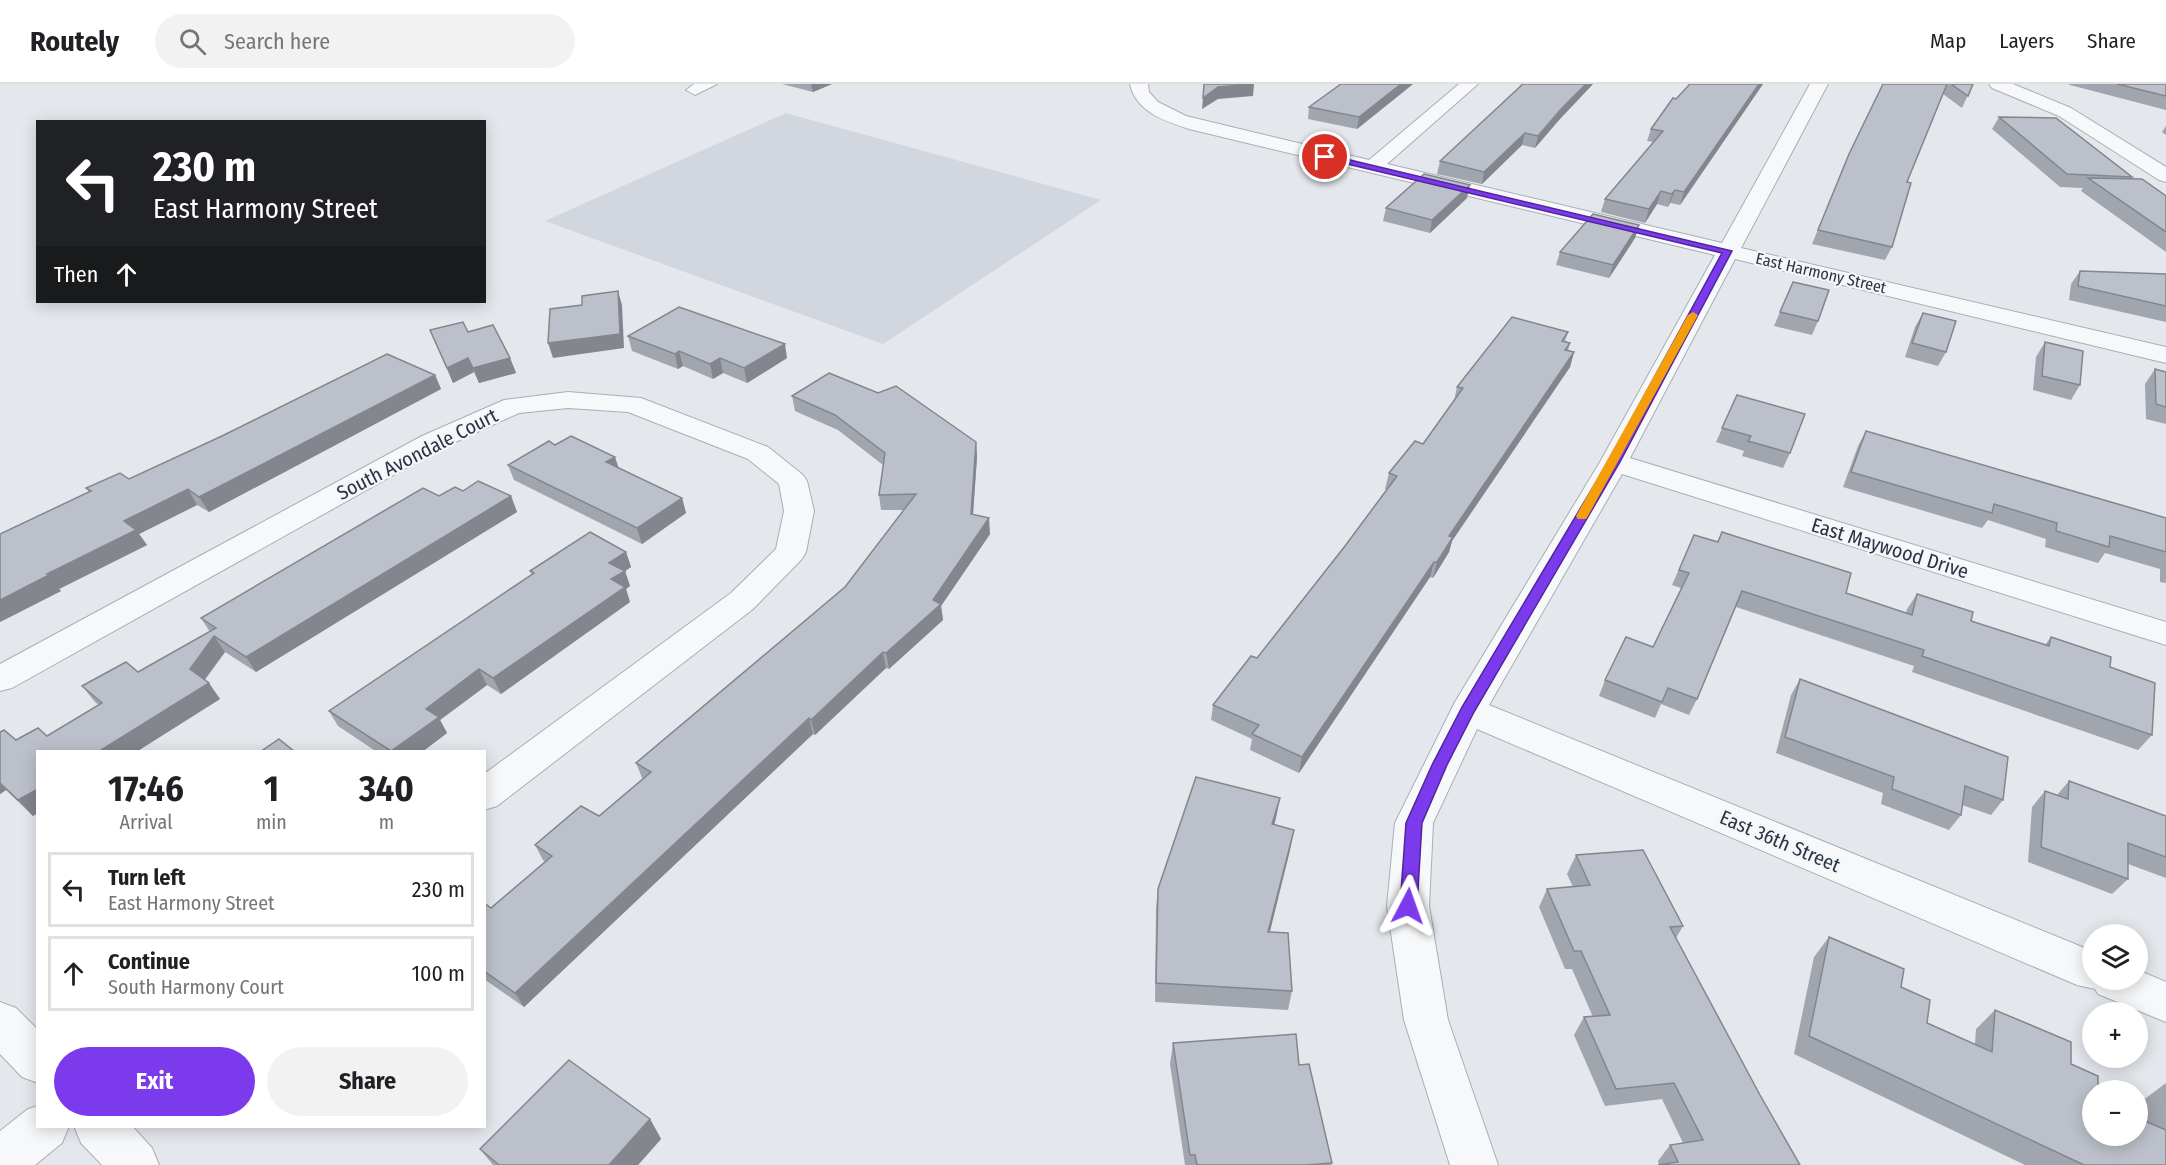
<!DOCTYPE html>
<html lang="en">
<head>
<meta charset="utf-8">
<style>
  body { margin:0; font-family:"Fira Sans Condensed",sans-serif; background:#f2f2f2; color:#202124; height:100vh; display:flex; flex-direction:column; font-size:22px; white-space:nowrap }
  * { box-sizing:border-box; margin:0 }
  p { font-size:20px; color:#757577 }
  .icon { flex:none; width:33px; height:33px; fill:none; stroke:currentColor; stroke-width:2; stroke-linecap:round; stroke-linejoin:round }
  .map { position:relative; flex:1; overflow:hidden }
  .sheet { position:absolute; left:36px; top:666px; width:450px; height:378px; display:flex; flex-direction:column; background:#fff; border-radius:0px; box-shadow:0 3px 15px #0003 }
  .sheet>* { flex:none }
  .guide { position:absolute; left:36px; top:36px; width:450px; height:183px; border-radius:0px; box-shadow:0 3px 15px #0003; background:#202124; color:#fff; overflow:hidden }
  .controls { position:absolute; left:2082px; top:840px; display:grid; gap:12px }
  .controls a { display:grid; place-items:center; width:66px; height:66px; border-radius:50%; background:#fff; box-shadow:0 3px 15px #0003; font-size:30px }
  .pin { position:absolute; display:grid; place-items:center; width:51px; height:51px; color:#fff; margin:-26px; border:3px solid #fff; border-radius:50%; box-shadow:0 2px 6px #0007 }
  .me { position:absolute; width:66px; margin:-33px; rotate:4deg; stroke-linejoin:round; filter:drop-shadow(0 0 4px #0008) }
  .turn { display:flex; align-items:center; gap:21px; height:126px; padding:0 18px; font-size:27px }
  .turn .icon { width:78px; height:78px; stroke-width:2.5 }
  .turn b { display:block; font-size:42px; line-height:51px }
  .then { display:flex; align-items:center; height:57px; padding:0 18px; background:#0003; gap:12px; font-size:22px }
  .eta { display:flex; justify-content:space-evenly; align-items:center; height:102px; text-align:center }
  .eta b { font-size:36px; font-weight:700; line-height:42px }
  .primary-button { display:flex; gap:12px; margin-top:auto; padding:12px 18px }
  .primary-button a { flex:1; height:69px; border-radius:36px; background:#7c3aed; color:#fff; font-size:24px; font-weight:700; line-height:69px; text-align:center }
  .primary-button a+a { background:#f2f2f2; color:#202124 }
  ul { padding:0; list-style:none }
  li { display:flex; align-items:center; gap:18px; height:75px; margin:0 12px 9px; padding:0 6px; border:3px solid #e0e0e0; border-radius:0px }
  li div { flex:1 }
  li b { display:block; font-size:22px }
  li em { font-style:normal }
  header { display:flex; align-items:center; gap:36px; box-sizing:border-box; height:84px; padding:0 30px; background:#fff; border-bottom:2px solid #e0e0e0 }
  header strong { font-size:28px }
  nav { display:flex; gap:33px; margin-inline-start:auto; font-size:21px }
  .search { width:420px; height:54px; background:#f2f2f2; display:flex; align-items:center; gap:15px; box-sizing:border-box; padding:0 21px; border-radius:33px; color:#757577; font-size:22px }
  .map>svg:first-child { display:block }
</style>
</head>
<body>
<header>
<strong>Routely</strong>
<div class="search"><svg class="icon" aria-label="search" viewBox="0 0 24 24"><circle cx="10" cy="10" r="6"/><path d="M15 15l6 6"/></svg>Search here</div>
<nav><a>Map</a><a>Layers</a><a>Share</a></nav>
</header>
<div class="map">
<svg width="2166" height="1081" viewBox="0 0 2166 1081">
  <rect width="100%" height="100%" fill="#e4e7ec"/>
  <path fill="#d2d6de" d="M786,29L811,36L1101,116L883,260L545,137Z"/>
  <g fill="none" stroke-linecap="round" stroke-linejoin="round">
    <g stroke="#a9aeb7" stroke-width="2">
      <g id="minor">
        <path d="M694,0H717L695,11L686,6Z"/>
        <path d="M1130,0H1148L1149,8L1158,18L1186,32L1369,76L1459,0H1478L1387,80L1722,159L1810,0H1828L1741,164L2166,263V279L1735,175L1630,374L2166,538V561L1622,390L1489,621L2092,867V896H2138V886L2166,898V938L2098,910L2095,905L2077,901L1477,645L1433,739L1429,822L1448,936L1498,1081H1450L1404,936L1387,822L1395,739L1455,618L1600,378L1715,171L1189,45C1165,37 1136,28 1130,0Z"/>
        <path d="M1989,0H2013L2071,24L2166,83V98L2159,96L2059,32L1992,4Z"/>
        <path d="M568,308L641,314L768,363L803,391L807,397L814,427L806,468L802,475L753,525L497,722L484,726V690L731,509L776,465L784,427L779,400L748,375L628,328L568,324L519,329L442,364L12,604L0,607V580L422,352L504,316Z"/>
        <path d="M0,918L16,924L38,946V999L22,993L0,970Z"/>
        <path d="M38,1022V1042H69L62,1059L35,1081H0V1047L28,1025Z"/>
        <path d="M74,1042H132L152,1064L159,1081H102L81,1059Z"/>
      </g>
    </g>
    <use href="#minor" fill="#f7f8fa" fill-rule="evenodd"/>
  </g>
  <g fill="#a1a5ae">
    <path d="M782,0H832L813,8Z"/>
    <path d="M1341,0H1413L1357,45L1308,35L1309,23Z"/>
    <path d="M1521,0H1593L1559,36L1535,64L1522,61L1482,100L1437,90L1440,77L1520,3Z"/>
    <path d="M1690,0H1763L1680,121L1670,119L1668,123L1657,120L1645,139L1601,128L1605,115L1654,58L1647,57L1651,45Z"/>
    <path d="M1883,0H1973L1962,24L1943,10L1907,98L1892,163L1885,176L1812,160L1844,82Z"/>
    <path d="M2068,0H2166V26L2070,1Z"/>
    <path d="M1999,33L2132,93L2131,95L2166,112V168L2081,107L2083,104L2060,103L1992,45Z"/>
    <path d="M2166,42V51L2162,48Z"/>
    <path d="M1467,114L1430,149L1383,137L1386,124Z"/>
    <path d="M1639,141L1635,154L1609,194L1556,181L1560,168Z"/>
    <path d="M2080,187L2166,190V238L2069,216L2071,200Z"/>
    <path d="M1793,198L1818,237L1812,251L1774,242Z"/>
    <path d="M1923,229L1946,268L1938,282L1905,273L1915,243Z"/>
    <path d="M430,246L468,248L510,274L516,289L479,299L474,288L453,299Z"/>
    <path d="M1568,248L1565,257L1570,259L1568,267L1574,268L1570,283L1452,457L1449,468L1433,494L1430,493L1299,689L1250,666L1252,655L1211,636L1213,621L1257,574L1345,462L1387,405H1385L1389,389L1423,360L1454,317L1457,303Z"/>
    <path d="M628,252L787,274L747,299L723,289L713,295L683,282L678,285L632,267Z"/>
    <path d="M2045,258L2080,301L2071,316L2033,306L2036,273Z"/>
    <path d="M2155,285L2166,288V340L2146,335L2145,300Z"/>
    <path d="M435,291L441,305L209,428L197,421L139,450L147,461L59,505L61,507L0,538L89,408L86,404L129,395Z"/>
    <path d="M1737,311L1790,369L1783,384L1742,372L1744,367L1716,358Z"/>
    <path d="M792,312L976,358L977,373L973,430L990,450L941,522L943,536L889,585L886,584L815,651L813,650L524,923L484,895V819L491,824L545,778L543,776L535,761L599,732L643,696L636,679L845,503L904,426H881L879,411L883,381L838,346L795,327Z"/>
    <path d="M1866,347L2166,434V499L2160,498V485L2105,469L2098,479L2045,463L2046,455L1988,436L1982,444L1843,403L1858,362Z"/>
    <path d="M555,361L618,384L682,414L686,429L642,460L514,396L508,381Z"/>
    <path d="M463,407L511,412L517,428L256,588L225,568L205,596L220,615L136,668H38L33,732L6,706L0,710V648L16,656L47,652L99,621L95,618L82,602L138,588L210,548L201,534Z"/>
    <path d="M1722,448L1846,509L1906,529L1907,525L1917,510L1971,537L2045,561L2051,553L2110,583L2152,651L2138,666L1912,588L1914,582L1736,523L1697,615L1689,631L1661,620L1655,634L1599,612L1605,596L1653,563L1681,504L1672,501L1694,451L1717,458Z"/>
    <path d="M626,468L631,483L625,487L630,502L626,505L630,518L501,610L487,601L440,636L447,649L422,668H377L338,642L329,627L532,491L530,487Z"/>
    <path d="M1800,595L2003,716L1991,731L1962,721L1961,731L1949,746L1881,720L1883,709L1776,669L1791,611Z"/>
    <path d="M2069,697L2166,732V794L2128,780V795L2112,810L2028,778L2032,723L2045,707L2057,711Z"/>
    <path d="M1280,714L1274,741L1290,766L1269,848L1292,907L1288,926L1155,918L1156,824L1158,805Z"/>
    <path d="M1576,771L1683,842L1676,854L1760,1011L1800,1081H1659L1658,1077L1670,1061L1683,1059L1662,1015L1605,1022L1574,951L1584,933H1593L1572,885H1565L1539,823L1547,805L1573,803L1567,790Z"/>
    <path d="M1829,853L1901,903L1927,939L1975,960L1976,945L1995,926L2071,980L2092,1052L2142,1036V1017L2166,999V1081H2025L1794,970L1814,873Z"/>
    <path d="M1173,959L1299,981L1332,1079L1331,1081H1185L1170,980Z"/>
    <path d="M650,1035L661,1055L638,1081H493L480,1065Z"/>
  </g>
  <g fill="#83868d">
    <path d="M811,0H832L813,8Z"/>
    <path d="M1254,0L1253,12L1218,15L1202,25L1203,14L1218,3Z"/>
    <path d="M1401,0H1413L1357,45L1359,33Z"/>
    <path d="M1586,0H1593L1559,36L1535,64L1538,52L1562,24Z"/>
    <path d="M1759,0H1763L1680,121L1684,108Z"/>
    <path d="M1525,49L1522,61L1482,100L1484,88Z"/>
    <path d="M1470,101L1467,114L1430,149L1432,136Z"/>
    <path d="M1675,106L1670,119L1668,123L1672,110Z"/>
    <path d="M1661,107L1657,120L1645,139L1649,125Z"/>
    <path d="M1639,141L1635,154L1609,194L1613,181Z"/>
    <path d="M618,207L622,221L624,264L553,274L548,259Z"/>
    <path d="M785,260L787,274L747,299L744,284Z"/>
    <path d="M679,267L683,282L678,285L675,270Z"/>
    <path d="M1574,268L1570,283L1452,457L1449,468L1433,494L1437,478L1449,452Z"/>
    <path d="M468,274L474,288L453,299L447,284Z"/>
    <path d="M510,274L516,289L479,299L473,284Z"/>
    <path d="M720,274L723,289L713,295L710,280Z"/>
    <path d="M435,291L441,305L209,428L199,413Z"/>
    <path d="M976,358L977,373L972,445L971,430Z"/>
    <path d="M615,373L620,388L606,378Z"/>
    <path d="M188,405L197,421L139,450L147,461L59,505L61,507L0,538V516L47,490L124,437Z"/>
    <path d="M511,412L517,428L256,588L246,573Z"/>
    <path d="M682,414L686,429L642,460L637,444Z"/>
    <path d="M989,434L990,450L941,522L943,536L889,585L886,569L933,516Z"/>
    <path d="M626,468L631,483L625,487L630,502L626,505L630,518L501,610L493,594L611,495L609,479Z"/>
    <path d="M1434,478L1430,493L1299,689L1302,673Z"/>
    <path d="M214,552L225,568L201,600L190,585Z"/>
    <path d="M883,568L886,584L815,651L811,636Z"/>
    <path d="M479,585L487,601L440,636L447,649L422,668L391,667L426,625Z"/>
    <path d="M209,599L220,615L136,668H98Z"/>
    <path d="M809,634L813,650L524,923L515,909Z"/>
    <path d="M0,700L6,706L0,710Z"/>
    <path d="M38,705V729L33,732L18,716Z"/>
    <path d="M1280,714L1276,734L1269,760L1272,740Z"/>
    <path d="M1294,746L1290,766L1265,868L1268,848Z"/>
    <path d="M650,1035L661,1055L638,1081H609Z"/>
  </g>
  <g fill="#bbc0ca" stroke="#83868d" stroke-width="1.5">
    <path d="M1204,0H1254L1218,3L1203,14Z"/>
    <path d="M1341,0H1401L1359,33L1309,23Z"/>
    <path d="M1523,0H1586L1562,24L1538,52L1525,49L1484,88L1440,77Z"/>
    <path d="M1690,0H1759L1684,108L1675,106L1672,110L1661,107L1649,125L1605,115L1663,47L1651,45L1673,14L1676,15Z"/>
    <path d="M1883,0H1947L1907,98L1911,99L1892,163L1818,146L1849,70Z"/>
    <path d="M1951,0H1973L1968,12Z"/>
    <path d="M2117,0H2166V12Z"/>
    <path d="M1999,33L2056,34L2132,93L2067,90Z"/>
    <path d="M1424,90L1470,101L1432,136L1386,124Z"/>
    <path d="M2088,94L2142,95L2166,112V148Z"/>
    <path d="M1593,130L1639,141L1613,181L1560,168Z"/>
    <path d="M2080,187L2166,190V222L2078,202Z"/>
    <path d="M1793,198L1829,206L1818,237L1780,228Z"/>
    <path d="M618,207L620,250L548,259L550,225L582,221V212Z"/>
    <path d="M679,223L785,260L744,284L720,274L710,280L679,267L675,270L628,252Z"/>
    <path d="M1923,229L1956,237L1946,268L1912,259Z"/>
    <path d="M1512,233L1568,248L1562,257L1570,259L1565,266L1574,268L1449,452L1453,453L1437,478H1434L1302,673L1252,650L1259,641L1213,621L1251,572L1257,574L1345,462L1397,392L1389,389L1415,357L1423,360L1463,304L1457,303Z"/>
    <path d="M463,238L468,248L493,241L510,274L473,284L468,274L447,284L430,246Z"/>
    <path d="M2045,258L2083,267L2080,301L2042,292Z"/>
    <path d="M387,270L435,291L199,413L188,405L124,437L136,446L47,490L49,491L0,516V450L91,407L86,404L120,389L129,395L222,352Z"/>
    <path d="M2155,285L2166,288V323L2156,320Z"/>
    <path d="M829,289L878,309L896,302L976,358L971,430L989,434L933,516L941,520L886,569L883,568L811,636L809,634L515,909L484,887V819L491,824L552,772L535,761L581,722L599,732L651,688L636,679L845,503L916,410L879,411L885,369L835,331L792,312Z"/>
    <path d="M1737,311L1805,330L1790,369L1748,357L1751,352L1722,344Z"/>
    <path d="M1866,347L2166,434V468L2110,452L2109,463L2056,447L2057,439L1994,420L1992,429L1851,388Z"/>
    <path d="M571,352L615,373L606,378L682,414L637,444L508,381L549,357L555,361Z"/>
    <path d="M478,397L511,412L246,573L214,552L190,585L209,599L98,668H38V705L18,716L0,699V648L4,646L16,656L38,644L47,652L102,619L82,602L126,578L138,588L216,544L201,534L423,404L439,412L455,403L463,407Z"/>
    <path d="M590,448L626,468L609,479L625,487L611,495L625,503L493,594L479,585L426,625L439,633L391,667L329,627L534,489L530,487Z"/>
    <path d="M1722,448L1851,489L1846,509L1912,531L1917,510L1973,528L1971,537L2049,562L2051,553L2111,573L2110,583L2155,599L2152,651L1922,572L1924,566L1742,507L1697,615L1668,604L1662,618L1605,596L1626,553L1653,563L1689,489L1679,486L1694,451L1718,458Z"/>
    <path d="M1800,595L2008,673L2003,716L1965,702L1961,731L1892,705L1894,693L1785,653Z"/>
    <path d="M279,655L295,668H260Z"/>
    <path d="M1196,693L1280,714L1272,740L1294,746L1268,848L1288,849L1292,907L1156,899L1158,805Z"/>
    <path d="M2069,697L2166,732V773L2128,759V795L2041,763L2045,707L2068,715Z"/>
    <path d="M1643,766L1683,842L1670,843L1760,1011L1800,1081H1658L1678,1078L1670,1061L1703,1056L1674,999L1616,1005L1584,933L1610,931L1581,867H1574L1547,805L1590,801L1576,771Z"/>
    <path d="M1829,853L1904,885L1901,903L1930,916L1927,939L1992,968L1995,926L2071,958V980L2098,992V1006H2092V1052H2138V1034L2166,1046V1081H2084L1809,952Z"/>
    <path d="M1296,950L1299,981L1309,980L1332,1079L1307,1081H1197L1195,1071H1190L1173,959Z"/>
    <path d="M569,976L650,1035L609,1081H499L480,1065Z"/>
  </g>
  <path fill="#7c3aed" stroke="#51269a" stroke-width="1.5" d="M1325,70L1732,167L1620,378L1474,628L1447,681L1422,739L1417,822L1414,828L1408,830L1402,828L1400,822L1406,739L1432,681L1462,623L1608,378L1722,169L1322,74Z"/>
  <path fill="#f59e0b" d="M1693,228L1698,231L1588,432L1586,435H1578L1576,432L1688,231Z"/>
  <g text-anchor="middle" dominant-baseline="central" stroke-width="4.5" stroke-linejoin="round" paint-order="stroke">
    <g font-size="16" fill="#2b3445" stroke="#f4f6f9">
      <text transform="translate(1821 189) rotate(13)">East Harmony Street</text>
    </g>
    <g font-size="20" fill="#2b3445" stroke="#f4f6f9">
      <text transform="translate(417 370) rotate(-27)">South Avondale Court</text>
      <text transform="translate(1890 464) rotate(17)">East Maywood Drive</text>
      <text transform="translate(1780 757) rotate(23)">East 36th Street</text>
    </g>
  </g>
</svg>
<div class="controls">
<a><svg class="icon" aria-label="layers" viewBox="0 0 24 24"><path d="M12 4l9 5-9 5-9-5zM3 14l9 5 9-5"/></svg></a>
<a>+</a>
<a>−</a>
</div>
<div class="pin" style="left:1325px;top:73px;background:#d93025"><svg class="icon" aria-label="arrive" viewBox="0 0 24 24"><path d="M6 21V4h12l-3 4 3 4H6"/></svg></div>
<svg class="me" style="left:1408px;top:822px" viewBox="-20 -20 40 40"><path d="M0-17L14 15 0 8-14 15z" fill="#7c3aed" stroke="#fff" stroke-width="4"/></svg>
<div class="guide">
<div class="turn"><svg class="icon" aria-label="left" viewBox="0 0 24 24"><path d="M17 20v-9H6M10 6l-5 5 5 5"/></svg><div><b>230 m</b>East Harmony Street</div></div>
<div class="then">Then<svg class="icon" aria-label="ahead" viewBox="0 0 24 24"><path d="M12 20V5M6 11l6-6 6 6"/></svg></div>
</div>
<section class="sheet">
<div class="eta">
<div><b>17:46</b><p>Arrival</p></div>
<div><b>1</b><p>min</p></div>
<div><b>340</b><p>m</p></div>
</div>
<ul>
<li><svg class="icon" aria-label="left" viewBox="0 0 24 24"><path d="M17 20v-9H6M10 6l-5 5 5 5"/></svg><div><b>Turn left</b><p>East Harmony Street</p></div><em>230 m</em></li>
<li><svg class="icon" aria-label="ahead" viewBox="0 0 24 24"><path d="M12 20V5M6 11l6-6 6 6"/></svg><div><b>Continue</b><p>South Harmony Court</p></div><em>100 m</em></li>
</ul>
<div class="primary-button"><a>Exit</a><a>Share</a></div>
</section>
</div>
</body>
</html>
